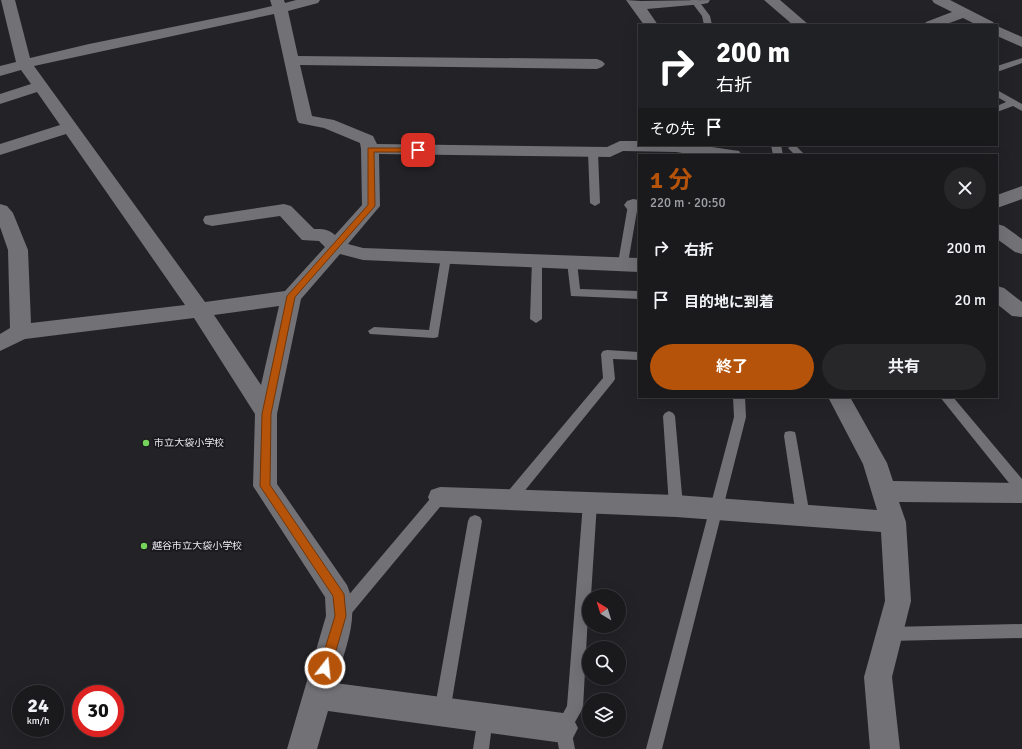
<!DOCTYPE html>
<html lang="ja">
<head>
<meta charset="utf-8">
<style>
  body { margin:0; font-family:Signika,"Noto Sans JP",sans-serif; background:#27272a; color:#f1f3f6; height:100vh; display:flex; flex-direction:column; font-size:15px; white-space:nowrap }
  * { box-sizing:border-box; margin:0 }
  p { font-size:13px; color:#9fa1a4 }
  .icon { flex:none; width:22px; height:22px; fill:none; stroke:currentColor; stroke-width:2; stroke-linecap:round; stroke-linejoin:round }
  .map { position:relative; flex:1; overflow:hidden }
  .side { position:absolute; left:638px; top:154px; width:360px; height:244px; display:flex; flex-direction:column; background:#1a1a1d; border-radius:0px; box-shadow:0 4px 16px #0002,0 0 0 1px #38383b }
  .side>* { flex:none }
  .banner { position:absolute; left:638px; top:24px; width:360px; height:122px; border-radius:0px; box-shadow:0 4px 16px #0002,0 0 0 1px #38383b; background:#202124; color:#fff; overflow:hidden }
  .needle { width:26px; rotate:322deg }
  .controls { position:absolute; left:582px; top:589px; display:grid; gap:8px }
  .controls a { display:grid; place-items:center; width:44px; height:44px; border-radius:50%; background:#1a1a1d; box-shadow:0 4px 16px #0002,0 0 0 1px #38383b; font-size:20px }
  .speed { position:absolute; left:12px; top:685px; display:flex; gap:8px; font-size:20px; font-weight:700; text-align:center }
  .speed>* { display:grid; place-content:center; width:52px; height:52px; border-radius:50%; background:#1a1a1d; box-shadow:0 4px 16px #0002,0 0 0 1px #38383b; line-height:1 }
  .speed small { font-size:10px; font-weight:400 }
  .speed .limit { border:6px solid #d22; background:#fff; color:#111 }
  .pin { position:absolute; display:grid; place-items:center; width:34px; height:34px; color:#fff; margin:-17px; border-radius:8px; box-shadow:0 2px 6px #0006 }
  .me { position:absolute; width:44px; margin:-22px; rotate:16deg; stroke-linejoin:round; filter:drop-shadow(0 0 3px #0008) }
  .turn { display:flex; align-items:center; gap:14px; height:84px; padding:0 12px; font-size:18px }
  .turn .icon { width:52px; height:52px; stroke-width:2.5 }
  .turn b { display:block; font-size:28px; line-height:34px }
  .then { display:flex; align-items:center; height:38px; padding:0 12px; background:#0003; gap:8px; font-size:15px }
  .round { display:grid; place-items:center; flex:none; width:42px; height:42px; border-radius:21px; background:#27272a }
  .overview { display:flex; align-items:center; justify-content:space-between; height:68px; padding:0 12px }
  h1 { font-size:24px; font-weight:700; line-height:30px; color:#b45309 }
  .action { display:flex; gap:8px; margin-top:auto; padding:8px 12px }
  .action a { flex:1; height:46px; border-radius:24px; background:#b45309; color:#fff; font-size:16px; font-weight:700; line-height:46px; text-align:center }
  .action a+a { background:#27272a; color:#f1f3f6 }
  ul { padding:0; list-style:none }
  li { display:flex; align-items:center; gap:12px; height:52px; padding:0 12px }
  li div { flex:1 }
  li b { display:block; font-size:15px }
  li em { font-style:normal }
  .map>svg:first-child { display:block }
</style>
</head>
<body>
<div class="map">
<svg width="1022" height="749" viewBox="0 0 1022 749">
  <rect width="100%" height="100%" fill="#232327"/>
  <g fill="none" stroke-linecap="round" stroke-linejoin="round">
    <g fill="#727176" fill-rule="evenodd">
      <path d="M690,0H698L710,16L712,25H704L702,16Z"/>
      <path d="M1022,58V63L997,72V66Z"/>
      <path d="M997,90L1022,104V111L1013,106L997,112V106L1006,102L997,97Z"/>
      <path d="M771,145H781L783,155H773Z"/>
      <path d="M793,145L796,146L805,155H795L788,148Z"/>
      <path d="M593,149L598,152L600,203L595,206L590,203L588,152Z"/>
      <path d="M633,202L638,205L628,263L623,267L618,263L628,205Z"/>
      <path d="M446,253L451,257L438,337L434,338L370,334L368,331L374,327L429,330L441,257Z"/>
      <path d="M537,256L542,260V319L536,323L530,319L532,260Z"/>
      <path d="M572,258L577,262L580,289L639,291V299L571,296L567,262Z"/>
      <path d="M607,350L639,352V360L613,359L615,379L613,382L514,504L509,506L504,504L502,500L504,496L603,378L601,354L603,351Z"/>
      <path d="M733,397H745L746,417L662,749H646L734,417Z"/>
      <path d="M940,397H953L1022,479V495L1017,493Z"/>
      <path d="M669,411L673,413L675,416L683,506L681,510L676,512L671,510L669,506L663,416L665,413Z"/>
      <path d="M790,431L795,432L796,436L810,516L808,520L803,522L798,520L796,516L784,436L785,432Z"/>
      <path d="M440,491L445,493L447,497L445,501L346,620L341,622L336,620L334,615L336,610L435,493Z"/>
      <path d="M590,497L595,499L597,503L591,596H589L583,708L571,729L575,749H559L555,728L567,706L583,503L585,499Z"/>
      <path d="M475,515L480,517L482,521L450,712L448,718L442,720L436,718L434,712L468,521L470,517Z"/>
      <path d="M1022,624V638L889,641L884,639L881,634L884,629L889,627Z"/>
      <path d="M485,709L491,711L493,717L489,749H473L479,711Z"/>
    </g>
    <g fill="#727176" fill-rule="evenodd">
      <path d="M1,0H15L30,58L89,44L246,12L272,6L270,0H284L285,3L296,0H320L318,3L288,11L298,56L597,59L602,61L605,64L602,67L597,69L300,65L312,116L334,120L373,136L377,144L607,147L620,141H639V145H698L739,151L742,155H696L676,152L623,151L610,157L379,154L380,206L348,244L363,248L639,258V272L363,260L340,254L301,299L277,414V484L347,585C361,616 344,652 335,683L563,713L573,718L578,728L573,738L563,743L328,711L317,749H287L326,616L325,597L253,486L255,414L194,318L25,339L0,351V334L10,328L8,250L0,227V204L7,206L13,213L28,250L31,323L185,305L66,134L0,155V144L60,125L37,92L0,104V94L31,84L21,70L0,76V66L16,62ZM274,14L297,120L299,123L324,128L360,143L361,149L362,205L335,235C328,229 323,229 314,229L291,206L284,204L205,216L203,220L205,224L212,226L280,216L302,240L319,241L325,247L285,291L205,302L34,66ZM279,306L261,385L214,315Z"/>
      <path d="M626,0L641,1L710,0L708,3L703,4L647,9L658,25H644Z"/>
      <path d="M764,0H780L809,25H793Z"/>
      <path d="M932,0H950L993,22L995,25H977L963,18L944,25H924L926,22L952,12L934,3Z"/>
      <path d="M997,26L1022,37V47L997,36Z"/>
      <path d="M1022,186V199L997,208V195Z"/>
      <path d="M633,199L639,200V212L627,209L624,205L627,201Z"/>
      <path d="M997,224L1004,226L1022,239V254L1015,252L997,239Z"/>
      <path d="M997,286L1004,288L1022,302V317L1012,316L997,304Z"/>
      <path d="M828,397H850L887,463L893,481L1022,483V503L899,502L906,522L911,601L892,677L900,749H870L864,677L885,601L881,532L676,517L440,507L431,504L428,497L431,490L440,487L676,495L877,510L863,464Z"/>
    </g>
  </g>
  <path fill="#b45309" stroke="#753606" d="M368,148H418L422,150L418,152H374L375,206L295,297L271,414L270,485L344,594L346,616L331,668L329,672L325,674L321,672L319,668L335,616L333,596L260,486L262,414L287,296L368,205Z"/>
  <g fill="#75d25b" stroke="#1a191d" stroke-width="1.5">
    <circle cx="146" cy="443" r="4"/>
    <circle cx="144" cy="546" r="4"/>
  </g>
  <g text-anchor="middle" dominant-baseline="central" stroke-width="4" stroke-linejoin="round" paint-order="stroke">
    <g font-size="10" fill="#eeedf0" stroke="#1a191d" text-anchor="start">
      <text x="154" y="443">市立大袋小学校</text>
      <text x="152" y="546">越谷市立大袋小学校</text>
    </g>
  </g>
</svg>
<div class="controls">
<a><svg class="needle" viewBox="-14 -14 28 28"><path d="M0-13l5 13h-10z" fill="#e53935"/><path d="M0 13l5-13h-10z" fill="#9fa1a4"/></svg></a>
<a><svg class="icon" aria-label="search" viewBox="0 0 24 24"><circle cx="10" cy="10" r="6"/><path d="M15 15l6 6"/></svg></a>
<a><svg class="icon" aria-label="layers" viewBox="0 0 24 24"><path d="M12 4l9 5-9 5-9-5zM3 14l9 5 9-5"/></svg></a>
</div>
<div class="speed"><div>24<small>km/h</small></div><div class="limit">30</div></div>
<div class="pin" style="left:418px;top:150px;background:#d93025"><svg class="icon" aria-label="arrive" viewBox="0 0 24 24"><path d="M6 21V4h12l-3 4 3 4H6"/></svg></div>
<svg class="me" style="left:325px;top:668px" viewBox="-20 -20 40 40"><circle r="17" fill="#b45309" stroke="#fff" stroke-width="3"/><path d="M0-11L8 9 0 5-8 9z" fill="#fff"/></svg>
<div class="banner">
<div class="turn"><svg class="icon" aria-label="right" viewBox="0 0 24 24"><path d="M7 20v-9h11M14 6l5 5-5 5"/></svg><div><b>200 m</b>右折</div></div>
<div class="then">その先<svg class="icon" aria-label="arrive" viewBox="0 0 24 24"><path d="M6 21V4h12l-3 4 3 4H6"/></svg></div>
</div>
<section class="side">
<div class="overview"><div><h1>1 分</h1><p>220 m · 20:50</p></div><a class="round"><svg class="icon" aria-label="close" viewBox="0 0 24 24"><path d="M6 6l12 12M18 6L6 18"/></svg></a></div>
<ul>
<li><svg class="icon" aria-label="right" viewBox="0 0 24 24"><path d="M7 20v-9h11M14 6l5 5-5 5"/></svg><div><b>右折</b></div><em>200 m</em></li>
<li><svg class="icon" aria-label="arrive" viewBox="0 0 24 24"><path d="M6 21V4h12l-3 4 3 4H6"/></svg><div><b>目的地に到着</b></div><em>20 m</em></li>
</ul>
<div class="action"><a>終了</a><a>共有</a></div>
</section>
</div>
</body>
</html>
